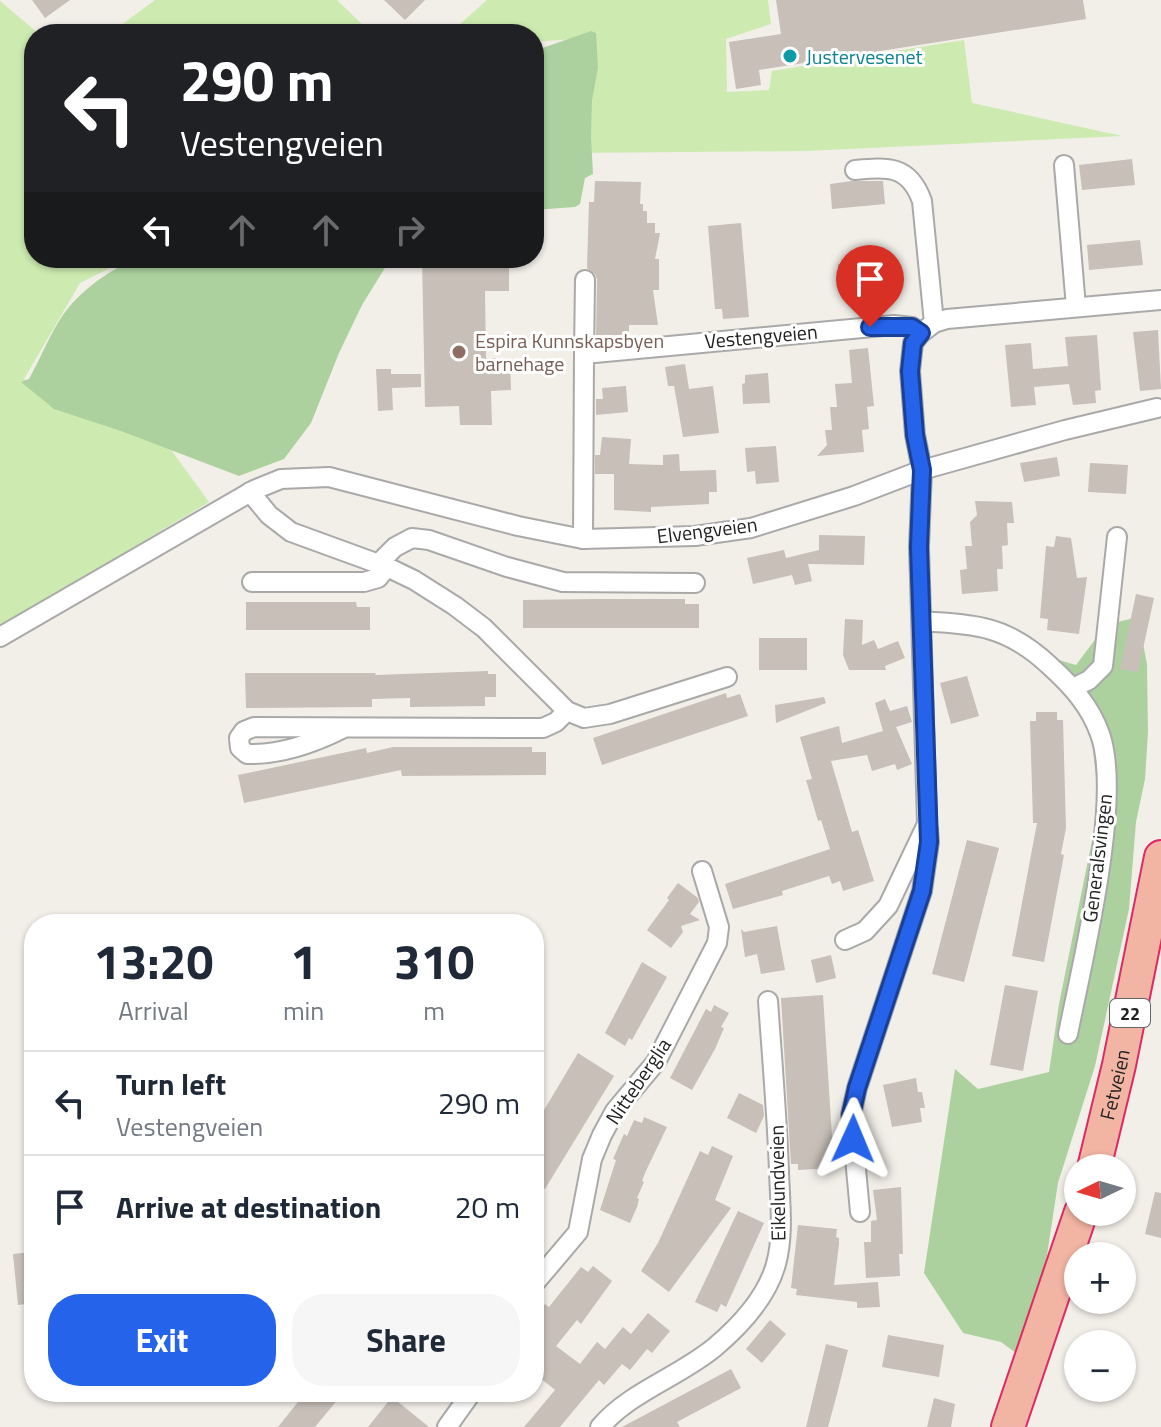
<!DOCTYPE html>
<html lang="en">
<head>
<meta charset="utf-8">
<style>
  body { margin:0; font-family:"Titillium Web",sans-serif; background:#f6f6f7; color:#1f2937; height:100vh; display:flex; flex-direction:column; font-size:30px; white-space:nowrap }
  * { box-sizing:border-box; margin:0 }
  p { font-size:26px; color:#747a83 }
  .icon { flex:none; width:44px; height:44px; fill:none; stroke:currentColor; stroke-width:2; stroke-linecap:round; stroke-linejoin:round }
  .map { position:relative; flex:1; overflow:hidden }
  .panel { position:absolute; left:24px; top:914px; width:520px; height:488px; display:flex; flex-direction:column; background:#fff; border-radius:32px; box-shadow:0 2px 6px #0004 }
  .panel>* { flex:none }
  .top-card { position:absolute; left:24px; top:24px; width:520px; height:244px; border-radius:32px; box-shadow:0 2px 6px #0004; background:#202124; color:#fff; overflow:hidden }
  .needle { width:52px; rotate:265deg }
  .tools { position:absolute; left:1064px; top:1154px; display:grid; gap:16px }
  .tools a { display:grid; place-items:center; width:72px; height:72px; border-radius:50%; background:#fff; box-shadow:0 2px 6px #0004; font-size:40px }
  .pin { position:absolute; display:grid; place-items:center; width:68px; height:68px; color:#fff; margin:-82px -34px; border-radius:50% 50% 50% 0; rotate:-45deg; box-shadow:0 0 8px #0007 }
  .pin .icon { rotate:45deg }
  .me { position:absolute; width:88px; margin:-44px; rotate:1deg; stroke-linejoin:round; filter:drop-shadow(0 0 6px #0008) }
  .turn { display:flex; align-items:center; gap:28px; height:168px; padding:0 24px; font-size:36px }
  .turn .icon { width:104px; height:104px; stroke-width:2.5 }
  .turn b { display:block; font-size:56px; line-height:68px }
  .lanes { display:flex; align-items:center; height:76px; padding:0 24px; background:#0003; justify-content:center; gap:40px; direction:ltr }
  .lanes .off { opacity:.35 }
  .eta { display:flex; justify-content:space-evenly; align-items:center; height:136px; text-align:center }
  .eta b { font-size:48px; font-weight:700; line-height:56px }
  .action { display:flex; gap:16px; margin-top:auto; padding:16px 24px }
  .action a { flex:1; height:92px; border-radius:32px; background:#2563eb; color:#fff; font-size:32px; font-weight:700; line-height:92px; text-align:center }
  .action a+a { background:#f6f6f7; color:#1f2937 }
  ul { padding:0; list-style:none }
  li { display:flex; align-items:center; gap:24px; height:104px; padding:0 24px; border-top:2px solid #e0e1e3 }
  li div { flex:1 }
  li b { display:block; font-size:30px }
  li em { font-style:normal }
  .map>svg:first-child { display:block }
</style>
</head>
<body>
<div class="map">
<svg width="1161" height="1427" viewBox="0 0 1161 1427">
  <rect width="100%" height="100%" fill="#f2efe9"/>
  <g fill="#cdebb0">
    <path d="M155,0H337L372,34H109Z"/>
    <path d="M487,0H768L771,24L726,39L727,92L769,90L772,71L964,40L972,103L1122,136L806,151L579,153L572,39L534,42V34H449Z"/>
    <path d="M0,1L39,34H34V258H130L80,283L24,379L161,436L209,502L0,627Z"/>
  </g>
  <g fill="#add19e">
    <path d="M591,31L596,33L598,68L592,100L591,137L593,174L585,178L580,204L575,207L534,210V51Z"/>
    <path d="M142,258H391L362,305L339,353L311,423L284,459L239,476L121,431L54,409L21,382L29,379C42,356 53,326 69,307C87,286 116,265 142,258Z"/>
    <path d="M1138,617L1147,664L1148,732L1145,779L1136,822L1129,909L1095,1066L1058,1183L1046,1262L1016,1353L1001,1342L963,1333L924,1273L955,1069L978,1089L1049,1072L1059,1004L1099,806L1087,693L1041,655L1076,665L1106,625Z"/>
  </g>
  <g fill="#c7bfb8">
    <path d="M32,0H70L45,18Z"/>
    <path d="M384,0H425L405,20Z"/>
    <path d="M776,0H1083L1086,19L759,70L761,85L736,89L729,42L781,34Z"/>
    <path d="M1132,159L1135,185L1082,190L1079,165Z"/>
    <path d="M595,181L641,182L640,204H643V211H647V223H655V233H660L655,259H659V290H653L658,325H629V335H596L597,279L595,274L587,268L589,202H594Z"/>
    <path d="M852,181H883L885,204L832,209L830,184Z"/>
    <path d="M741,223L749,317L723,319L722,309H715L708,226Z"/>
    <path d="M1140,240L1143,265L1089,270L1087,245Z"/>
    <path d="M422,258H509V291H485L486,358H510L511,390L491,391L492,425H460L459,406L425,407Z"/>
    <path d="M891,259L893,284L840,289L838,264Z"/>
    <path d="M1158,330L1161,389L1140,391L1133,332Z"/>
    <path d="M1097,335L1101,390L1095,391L1096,403L1073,405L1069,384L1034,387L1036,405L1011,407L1005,345L1031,343L1033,369L1068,366L1065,337Z"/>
    <path d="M868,348L874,406L867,407L869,429L862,430L864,452L817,456L827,445L825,430H832L830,407H837L835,384L852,383L849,350Z"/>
    <path d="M685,364L689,389L713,386L719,433L683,437L674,386H668L665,367Z"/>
    <path d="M376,369H391V374H421V387L392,388L393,410L378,411Z"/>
    <path d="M768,373L770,403L743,404L742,384L745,383V375Z"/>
    <path d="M626,386L628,412L596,415V399H603L602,388Z"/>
    <path d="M602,437L631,439L629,464L663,465V455L679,454L680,471L716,470L717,492H709V504L651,507V512L614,510V474H595V455H600Z"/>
    <path d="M776,446L779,482L756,484L755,471L747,472L745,448Z"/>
    <path d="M1057,457L1060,476L1024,482L1020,463Z"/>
    <path d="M1090,463L1128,465L1126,494L1088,492Z"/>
    <path d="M975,501L1012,502L1014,523H1007L1008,545L1002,546L1003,569H997L998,591L962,594L960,570L967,569L965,546H972L970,522L977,515Z"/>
    <path d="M819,535L865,536L864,565L808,564L812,581L795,585L792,575L753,584L747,558L784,550L786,558L819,550Z"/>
    <path d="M1056,536L1071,538L1077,578L1087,577L1079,634L1047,630L1048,619L1040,618L1046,546L1054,547Z"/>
    <path d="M1136,594L1154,598L1138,672L1120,669Z"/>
    <path d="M592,599H685V604H699V628H523V600Z"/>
    <path d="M246,602H356L357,607H370V630H246Z"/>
    <path d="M845,619L863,620L862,645L874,640L878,649L898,641L905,658L885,666L886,670H849L843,655Z"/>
    <rect x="759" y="638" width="48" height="32"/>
    <path d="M488,671V674H496V697H485V706L410,707V698L372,699V707L246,708L245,673H376L375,675Z"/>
    <path d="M967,676L979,716L951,724L940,683Z"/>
    <path d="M726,693L727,698L740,694L748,716L602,765L593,738Z"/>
    <path d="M824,697L826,703L776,723L775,705Z"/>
    <path d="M885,699L890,711L907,706L912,722L896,727L912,764L897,770L895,764L872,771L867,755L831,761L852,832L858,830L874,881L843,891L840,881L832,884L829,876L782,891L783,895L733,909L725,884L830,849L821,820L818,821L806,780L812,779L800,737L839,726L842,743L883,731L875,703Z"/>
    <path d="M1036,712H1057V720H1063L1066,828L1061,854L1064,855L1044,962L1012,956L1037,823H1033L1030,721H1036Z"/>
    <path d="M393,747H532V752H546V775L402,776L401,770L244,803L238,775L366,748L367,753Z"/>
    <path d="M967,840L999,848L964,982L932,974Z"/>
    <path d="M678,883L698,898L699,902L690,914L700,920L681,926L683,932L671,948L647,930L669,900L667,898Z"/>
    <path d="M777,926L785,970L761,974L757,954L745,957L741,929L744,932Z"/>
    <path d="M831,955L836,978L816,983L811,960Z"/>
    <path d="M642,962L667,977L632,1040L629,1038L625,1046L605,1033Z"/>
    <path d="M1005,985L1038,991L1023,1071L990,1065Z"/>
    <path d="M823,995L834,1168L798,1170V1164H791L781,998Z"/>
    <path d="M714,1005L729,1013L721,1027L724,1028L715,1049L692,1090L670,1078L706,1009L711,1012Z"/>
    <path d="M578,1053L614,1076L545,1189L534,1183V1127Z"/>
    <path d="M916,1078L918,1092H922L925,1108H920L922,1122L892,1127L883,1085Z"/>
    <path d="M739,1093L763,1105L764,1116L756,1133L727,1118Z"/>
    <path d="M644,1117L667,1127L645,1173L642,1181L644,1182L637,1198L639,1199L637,1207L630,1223L600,1210L616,1160L613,1159L624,1134L627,1136L634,1120L642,1123Z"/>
    <path d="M712,1146L733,1156L715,1200L731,1208L669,1292L641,1271L658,1243L700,1151L708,1155Z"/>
    <path d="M901,1187L903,1254H899L900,1276L866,1278L864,1242H871V1221L877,1220L873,1190Z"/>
    <path d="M1155,1192L1161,1193V1238L1145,1234Z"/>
    <path d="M738,1211L764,1223L726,1307L721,1304L717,1312L695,1302Z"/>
    <path d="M798,1225L837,1229L836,1237L839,1238V1244L834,1285L878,1282L880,1307L857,1308V1302L796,1295L797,1289L791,1288Z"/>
    <path d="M32,1252L34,1303L18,1305L13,1254Z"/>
    <path d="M593,1266L612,1281L581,1324L577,1320L556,1346L580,1364L597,1342L605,1349L623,1327L631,1334L648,1313L670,1331L652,1353L647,1349L630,1370L622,1364L604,1385L599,1380L560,1427H524L555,1390L534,1373V1317L545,1304L549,1307L581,1267L588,1272Z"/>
    <path d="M770,1320L786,1334L762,1363L746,1349Z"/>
    <path d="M888,1335L944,1345L939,1377L882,1367Z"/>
    <path d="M826,1344L848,1350L837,1394L828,1427H806Z"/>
    <path d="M731,1369L741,1388L677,1422L680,1427H622Z"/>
    <path d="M306,1392H344L315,1427H278Z"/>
    <path d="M392,1397L429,1427H368Z"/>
    <path d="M934,1398L955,1404L951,1427H927Z"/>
  </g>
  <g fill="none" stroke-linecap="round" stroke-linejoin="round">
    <g stroke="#a9a9a9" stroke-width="22">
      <g id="minor">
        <path d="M1064,165L1076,307"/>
        <path d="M855,170C888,167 909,165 922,201L934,323"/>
        <path d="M584,354L585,280"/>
        <path d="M250,492L269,515L291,532L387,567L414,580L455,606L484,628L567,711L584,718L610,714L727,677"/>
        <path d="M583,539L584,354L894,325L912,327L921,333L934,323L947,319L1161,300"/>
        <path d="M378,564L395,547L412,538L429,540L507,567L563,582L695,583"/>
        <path d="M252,582H364L378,578L387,567"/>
        <path d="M922,621C944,623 967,623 988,629C1011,635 1033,650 1050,666C1072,686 1090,706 1100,734C1123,799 1082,963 1068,1034"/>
        <path d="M0,637L254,490L281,479L329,477L518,526L583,539L695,536L751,528L854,496L922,470L1065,430L1157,408"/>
        <path d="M1073,688L1089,680L1103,666L1117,537"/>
        <path d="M342,729C314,743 280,755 247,754L240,748L239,738L244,731L254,727L543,728L556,722L567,711"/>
        <path d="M845,940L865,931L888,906L927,824L919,547L922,470L915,435L910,371L913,343L921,333"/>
        <path d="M860,1212L851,1115L857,1088L922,891L929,842L928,830"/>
        <path d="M534,1284L578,1232L592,1159L602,1135L615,1111L656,1062L717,943L719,927L702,871"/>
        <path d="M447,1427L472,1392"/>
        <path d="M600,1427C631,1391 679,1377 715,1347C741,1325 767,1297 776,1264C784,1235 780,1202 779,1172C777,1115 772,1058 768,1001"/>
      </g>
    </g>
    <g stroke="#dc2a67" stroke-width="36">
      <g id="trunk">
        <path id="s1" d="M1094,1168L1119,1065L1161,857"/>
        <path d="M1008,1427L1081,1212"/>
      </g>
    </g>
    <use href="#minor" stroke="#fff" stroke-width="18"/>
    <use href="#trunk" stroke="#f2b4a3" stroke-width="32"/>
  </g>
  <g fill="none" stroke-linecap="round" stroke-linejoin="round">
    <g stroke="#184099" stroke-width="20">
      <path id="route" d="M853,1139L851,1115L857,1088L922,891L929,842L919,547L922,470L915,435L910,371L913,343L921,333L912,327H870"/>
    </g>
    <use href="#route" stroke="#2563eb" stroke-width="14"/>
  </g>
  <circle fill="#0f9aa8" stroke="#fff" stroke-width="3" cx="790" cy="56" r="8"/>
  <circle fill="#8d6e63" stroke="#fff" stroke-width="3" cx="459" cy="352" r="8"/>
  <g text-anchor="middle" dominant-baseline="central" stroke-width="6" stroke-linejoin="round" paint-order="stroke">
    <rect fill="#fff" stroke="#646464" stroke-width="2" x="1110" y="999" width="40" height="28" rx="6"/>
    <g font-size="18" font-weight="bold" fill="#222">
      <text x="1130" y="1013">22</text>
    </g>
    <g font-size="20" fill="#0d838f" stroke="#fff" text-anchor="start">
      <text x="806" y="56">Justervesenet</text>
    </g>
    <g font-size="20" fill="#222" stroke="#fff">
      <text transform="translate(761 336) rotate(-5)">Vestengveien</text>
      <text transform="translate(707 530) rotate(-7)">Elvengveien</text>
      <text transform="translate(1097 858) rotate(-83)">Generalsvingen</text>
      <text transform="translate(638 1081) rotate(-56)">Nitteberglia</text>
      <text stroke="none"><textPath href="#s1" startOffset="86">Fetveien</textPath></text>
      <text transform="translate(777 1183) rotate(-91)">Eikelundveien</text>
    </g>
    <g font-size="20" fill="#785e54" stroke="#fff" text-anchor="start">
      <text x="475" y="340">Espira Kunnskapsbyen<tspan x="475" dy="23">barnehage</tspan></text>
    </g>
  </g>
</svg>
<div class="tools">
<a><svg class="needle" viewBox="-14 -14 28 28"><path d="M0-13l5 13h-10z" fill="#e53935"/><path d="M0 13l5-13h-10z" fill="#747a83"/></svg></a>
<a>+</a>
<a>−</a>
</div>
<div class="pin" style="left:870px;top:327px;background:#d93025"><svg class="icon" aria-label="arrive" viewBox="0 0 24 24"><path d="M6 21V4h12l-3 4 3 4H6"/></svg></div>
<svg class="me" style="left:853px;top:1139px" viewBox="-20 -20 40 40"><path d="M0-17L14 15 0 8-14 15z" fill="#2563eb" stroke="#fff" stroke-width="4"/></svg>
<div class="top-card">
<div class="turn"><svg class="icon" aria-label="left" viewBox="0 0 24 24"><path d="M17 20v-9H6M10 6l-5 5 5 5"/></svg><div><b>290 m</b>Vestengveien</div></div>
<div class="lanes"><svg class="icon" aria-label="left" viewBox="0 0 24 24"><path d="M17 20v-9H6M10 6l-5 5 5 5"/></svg><svg class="icon off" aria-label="ahead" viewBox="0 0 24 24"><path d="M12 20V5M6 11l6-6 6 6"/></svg><svg class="icon off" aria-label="ahead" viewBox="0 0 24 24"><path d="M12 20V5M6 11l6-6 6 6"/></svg><svg class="icon off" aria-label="right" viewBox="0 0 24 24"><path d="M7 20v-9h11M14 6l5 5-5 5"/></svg></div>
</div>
<section class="panel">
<div class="eta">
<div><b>13:20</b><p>Arrival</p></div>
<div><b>1</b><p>min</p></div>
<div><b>310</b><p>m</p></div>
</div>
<ul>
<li><svg class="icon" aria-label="left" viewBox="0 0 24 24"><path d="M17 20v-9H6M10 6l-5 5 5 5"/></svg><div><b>Turn left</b><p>Vestengveien</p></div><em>290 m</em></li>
<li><svg class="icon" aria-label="arrive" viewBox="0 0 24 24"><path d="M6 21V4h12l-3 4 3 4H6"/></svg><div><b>Arrive at destination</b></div><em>20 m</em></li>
</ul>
<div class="action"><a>Exit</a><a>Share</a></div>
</section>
</div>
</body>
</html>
